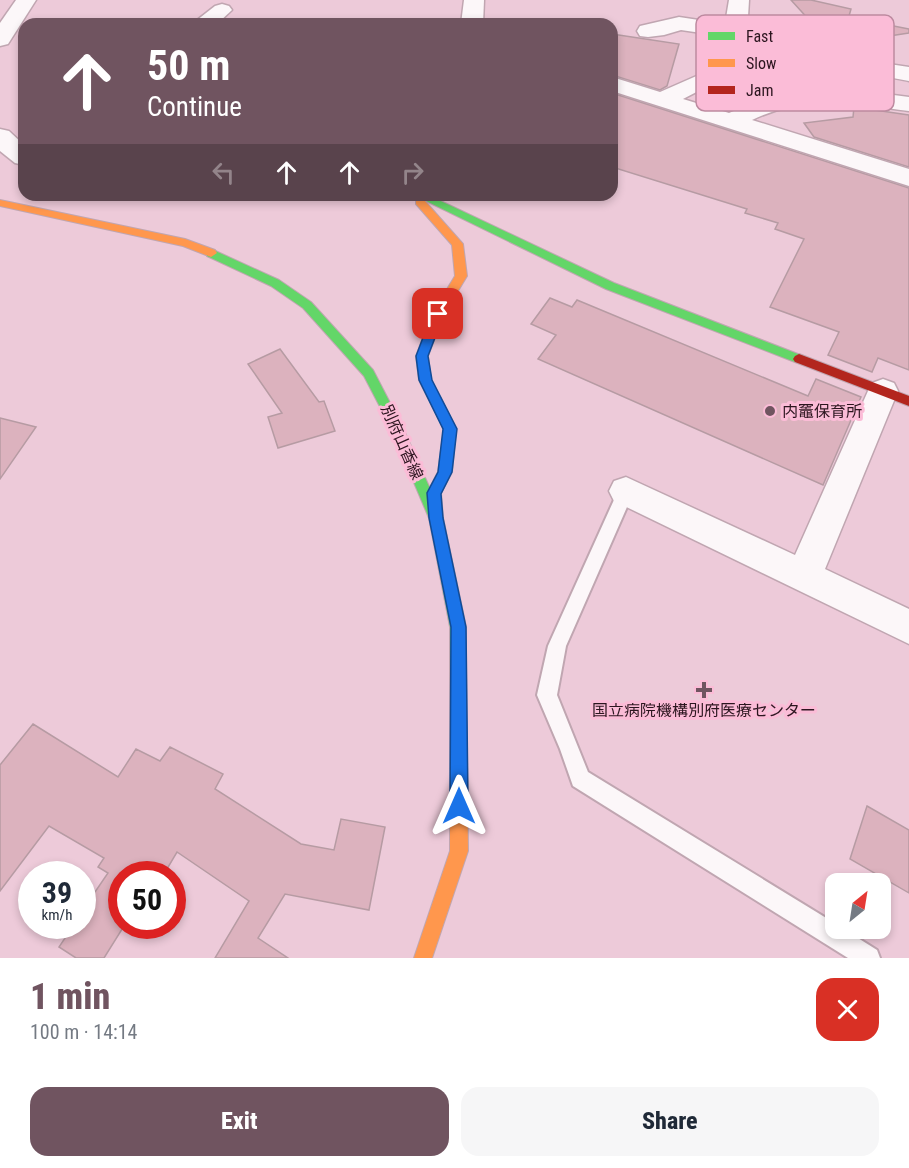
<!DOCTYPE html>
<html lang="en">
<head>
<meta charset="utf-8">
<style>
  body { margin:0; font-family:"Roboto Condensed","Noto Sans JP",sans-serif; background:#f6f6f7; color:#1f2937; height:100vh; display:flex; flex-direction:column; font-size:22px; white-space:nowrap }
  * { box-sizing:border-box; margin:0 }
  p { font-size:20px; color:#747a83 }
  .icon { flex:none; width:33px; height:33px; fill:none; stroke:currentColor; stroke-width:2; stroke-linecap:round; stroke-linejoin:round }
  .map { position:relative; height:958px; overflow:hidden }
  .details { display:flex; flex-direction:column; background:#fff; flex:1 }
  .details>* { flex:none }
  .top-card { position:absolute; left:18px; top:18px; width:600px; height:183px; border-radius:18px; box-shadow:0 3px 9px #0003; background:#705460; color:#fff; overflow:hidden }
  .needle { width:39px; rotate:30deg }
  .fabs { position:absolute; left:825px; top:873px; display:grid; gap:12px }
  .fabs a { display:grid; place-items:center; width:66px; height:66px; border-radius:12px; background:#fff; box-shadow:0 3px 9px #0003; font-size:30px }
  .speed { position:absolute; left:18px; top:861px; display:flex; gap:12px; font-size:30px; font-weight:700; text-align:center }
  .speed>* { display:grid; place-content:center; width:78px; height:78px; border-radius:50%; background:#fff; box-shadow:0 3px 9px #0003; line-height:1 }
  .speed small { font-size:15px; font-weight:400 }
  .speed .limit { border:9px solid #d22; background:#fff; color:#111 }
  .pin { position:absolute; display:grid; place-items:center; width:51px; height:51px; color:#fff; margin:-26px; border-radius:12px; box-shadow:0 3px 9px #0006 }
  .me { position:absolute; width:66px; margin:-33px; rotate:0deg; stroke-linejoin:round; filter:drop-shadow(0 0 4px #0008) }
  .turn { display:flex; align-items:center; gap:21px; height:126px; padding:0 30px; font-size:27px }
  .turn .icon { width:78px; height:78px; stroke-width:2.5 }
  .turn b { display:block; font-size:42px; line-height:51px }
  .lanes { display:flex; align-items:center; height:57px; padding:0 30px; background:#0003; justify-content:center; gap:30px; direction:ltr }
  .lanes .off { opacity:.35 }
  .round { display:grid; place-items:center; flex:none; width:63px; height:63px; border-radius:18px; background:#f6f6f7 }
  .summary { display:flex; align-items:center; justify-content:space-between; height:102px; padding:0 30px }
  h1 { font-size:36px; font-weight:800; line-height:45px; color:#705460 }
  .cta { display:flex; gap:12px; margin-top:auto; padding:12px 30px }
  .cta a { flex:1; height:69px; border-radius:18px; background:#705460; color:#fff; font-size:24px; font-weight:800; line-height:69px; text-align:center }
  .cta a+a { background:#f6f6f7; color:#1f2937 }
  .map>svg:first-child { display:block }
</style>
</head>
<body>
<div class="map">
<svg width="909" height="958" viewBox="0 0 909 958">
  <rect width="100%" height="100%" fill="#edcad9"/>
  <g fill="#dcb2be" stroke="#b69ba3" stroke-width="1.5">
    <path d="M791,0H811L851,9L849,16L811,22Z"/>
    <path d="M853,18L909,29V33L837,44L835,49L824,37L851,30L855,24Z"/>
    <path d="M612,34L679,44L667,86L660,90L612,75Z"/>
    <path d="M612,93L909,188V370L878,358L872,372L828,355L839,332L770,307L804,239L775,229L778,223L745,213L747,209L612,167Z"/>
    <path d="M854,107L909,115V167L814,137L804,123L853,117Z"/>
    <path d="M550,298L572,307L577,300L808,396L816,379L861,397L823,485L538,359L556,335L531,324Z"/>
    <path d="M280,349L319,402L324,401L335,431L278,448L268,417L282,413L248,364Z"/>
    <path d="M0,418L36,427L0,479Z"/>
    <path d="M33,724L118,777L136,749L160,761L170,747L223,774L215,789L301,844L334,850L341,819L385,827L369,910L285,894L258,938L288,958H215L249,901L177,852L164,874H122V926H124L104,958H76L59,947L73,926H82V911L108,873L98,867L104,858L49,826L0,891V765Z"/>
    <path d="M867,806L909,830V893L850,859Z"/>
  </g>
  <g fill="none" stroke-linecap="round" stroke-linejoin="round">
    <g stroke="#c0a6b1" stroke-width="4">
      <path id="lane" d="M626,484L632,486L634,491L566,646L557,695L588,772L836,924V928H842L877,950L880,958H848L573,786L560,749L537,695L548,646L618,491L620,486Z"/>
    </g>
    <g stroke="#c0a6b1" stroke-width="3">
      <g id="street">
        <path d="M16,0H36L8,44L0,46V23Z"/>
        <path d="M464,0H484L483,24H461Z"/>
        <path d="M729,0H749L748,17C762,30 808,26 827,22C836,20 840,16 850,18L853,23L850,28L833,34L768,39L749,40L681,30L664,35L648,37L640,36L637,31L640,26L679,17L732,25L726,18Z"/>
        <path d="M222,4L229,6L232,10L217,24H192L215,6Z"/>
        <path d="M777,53L822,54L909,67V81C856,71 796,57 743,73C722,79 702,89 683,99L729,113L765,98L814,89L855,90L909,97V111C854,104 803,95 752,120L909,169V186L612,91V77L660,92L726,63Z"/>
        <path d="M0,129L9,131L24,145V165L15,163L0,151Z"/>
        <path d="M883,379L894,383L898,391L825,569L909,609V644L614,501L609,491L614,481L626,477L795,555L868,391L872,383Z"/>
      </g>
    </g>
    <g stroke="#c0a6b1" stroke-width="2">
      <g id="fast">
        <path d="M414,195H428L614,283L803,356L805,359L803,362H795L606,289Z"/>
        <path d="M211,249L279,280L311,302L373,370L402,426L443,518L466,627V672L463,677L458,679L453,677L450,672V627L429,518L390,426L364,376L303,308L271,286L207,256V250Z"/>
      </g>
    </g>
    <g stroke="#c0a6b1" stroke-width="2">
      <g id="slow">
        <path d="M420,199L424,200L463,244L467,276L444,314L428,356L431,380L456,429L452,472L441,493L443,518L441,522L436,524L431,522L427,493L438,472L444,429L419,380L416,356L432,314L455,276L452,245L416,204V200Z"/>
        <path d="M0,200L185,239L215,250L217,253L211,257L183,246L0,206Z"/>
        <path d="M458,665L463,667L466,672L468,851L432,958H414L450,851V672L453,667Z"/>
      </g>
    </g>
    <g stroke="#c0a6b1" stroke-width="2">
      <path id="jam" d="M799,354L909,396V406L795,362L793,359L795,356Z"/>
    </g>
    <use href="#lane" fill="#fcf7f9" fill-rule="evenodd"/>
    <use href="#street" fill="#fcf7f9" fill-rule="evenodd"/>
    <use href="#fast" fill="#63d668" fill-rule="evenodd"/>
    <use href="#slow" fill="#ff974d" fill-rule="evenodd"/>
    <use href="#jam" fill="#b3261e" fill-rule="evenodd"/>
  </g>
  <path fill="#1a73e8" stroke="#114b97" stroke-width="1.5" d="M438,310L444,314L428,356L432,380L457,429L452,472L441,494L443,518L466,627L468,806L465,812L459,815L453,812L450,806L451,627L429,518L427,493L438,472L443,429L419,380L416,356L432,314Z"/>
  <g fill="#705460" stroke="#fbbcd7" stroke-width="2">
    <circle cx="770" cy="411" r="6"/>
    <path d="M701 681h6v6h6v6h-6v6h-6v-6h-6v-6h6z"/>
  </g>
  <g text-anchor="middle" dominant-baseline="central" stroke-width="6" stroke-linejoin="round" paint-order="stroke">
    <g font-size="16" fill="#2c151f" stroke="#fbbcd7" text-anchor="start">
      <text x="782" y="411">内竈保育所</text>
      <text x="704" y="710" text-anchor="middle">国立病院機構別府医療センター</text>
    </g>
    <g font-size="16" fill="#2c151f" stroke="#fbbcd7">
      <text transform="translate(402 442) rotate(66)">別府山香線</text>
    </g>
  </g>
  <rect x="696" y="15" width="198" height="96" rx="9" fill="#fbbcd7" stroke="#bd8aa0" stroke-width="1.5"/>
  <rect x="708" y="32" width="27" height="8" fill="#63d668"/>
  <rect x="708" y="59" width="27" height="8" fill="#ff974d"/>
  <rect x="708" y="86" width="27" height="8" fill="#b3261e"/>
  <g font-size="16" fill="#2c151f">
    <text x="746" y="42">Fast</text>
    <text x="746" y="69">Slow</text>
    <text x="746" y="96">Jam</text>
  </g>
</svg>
<div class="fabs">
<a><svg class="needle" viewBox="-14 -14 28 28"><path d="M0-13l5 13h-10z" fill="#e53935"/><path d="M0 13l5-13h-10z" fill="#747a83"/></svg></a>
</div>
<div class="speed"><div>39<small>km/h</small></div><div class="limit">50</div></div>
<div class="pin" style="left:438px;top:314px;background:#d93025"><svg class="icon" aria-label="arrive" viewBox="0 0 24 24"><path d="M6 21V4h12l-3 4 3 4H6"/></svg></div>
<svg class="me" style="left:459px;top:806px" viewBox="-20 -20 40 40"><path d="M0-17L14 15 0 8-14 15z" fill="#1a73e8" stroke="#fff" stroke-width="4"/></svg>
<div class="top-card">
<div class="turn"><svg class="icon" aria-label="ahead" viewBox="0 0 24 24"><path d="M12 20V5M6 11l6-6 6 6"/></svg><div><b>50 m</b>Continue</div></div>
<div class="lanes"><svg class="icon off" aria-label="left" viewBox="0 0 24 24"><path d="M17 20v-9H6M10 6l-5 5 5 5"/></svg><svg class="icon" aria-label="ahead" viewBox="0 0 24 24"><path d="M12 20V5M6 11l6-6 6 6"/></svg><svg class="icon" aria-label="ahead" viewBox="0 0 24 24"><path d="M12 20V5M6 11l6-6 6 6"/></svg><svg class="icon off" aria-label="right" viewBox="0 0 24 24"><path d="M7 20v-9h11M14 6l5 5-5 5"/></svg></div>
</div>
</div>
<section class="details">
<div class="summary"><div><h1>1 min</h1><p>100 m · 14:14</p></div><a class="round" style="background:#d93025;color:#fff"><svg class="icon" aria-label="close" viewBox="0 0 24 24"><path d="M6 6l12 12M18 6L6 18"/></svg></a></div>
<div class="cta"><a>Exit</a><a>Share</a></div>
</section>
</body>
</html>
